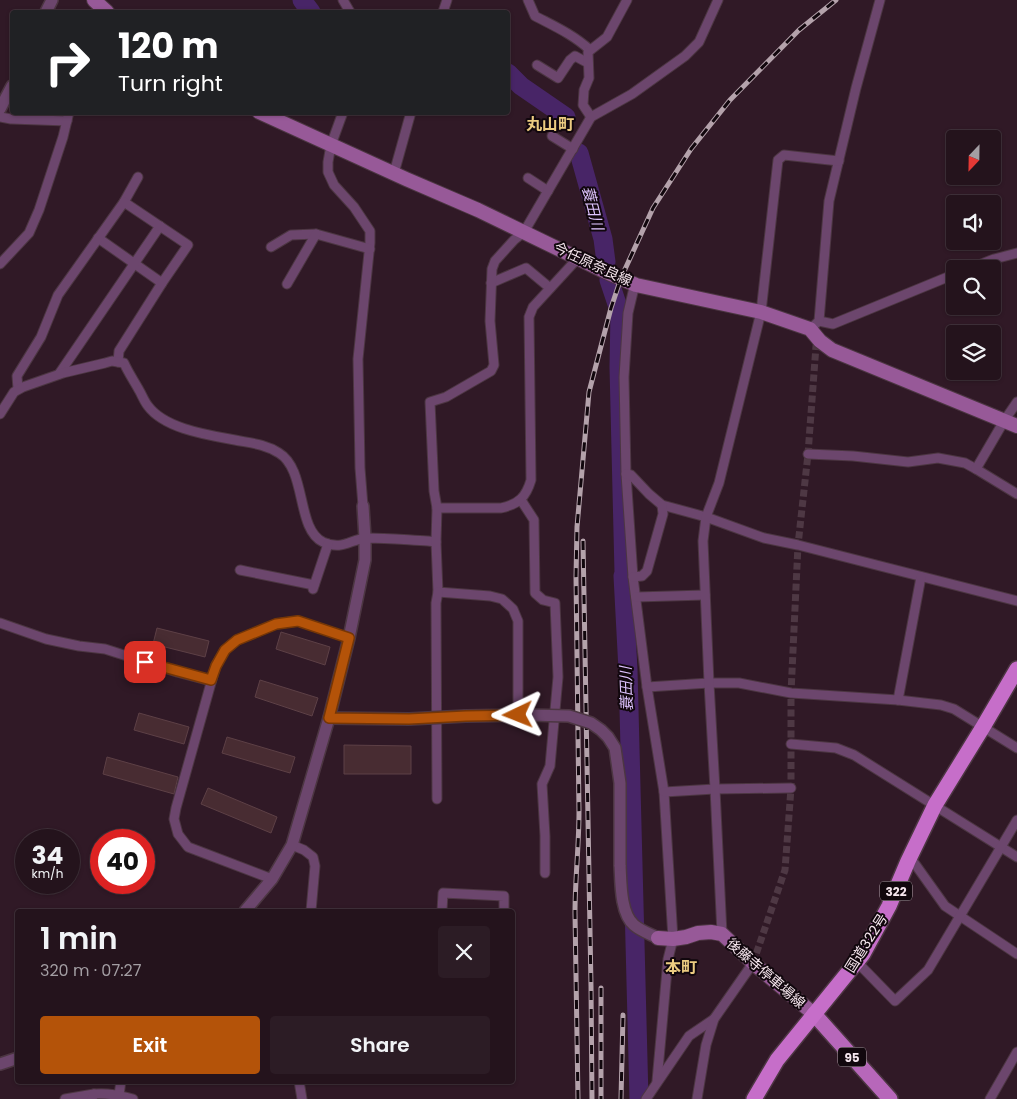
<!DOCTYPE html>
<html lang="en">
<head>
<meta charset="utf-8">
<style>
  body { margin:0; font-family:Poppins,"Noto Sans JP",sans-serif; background:#2c1c25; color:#f1f3f6; height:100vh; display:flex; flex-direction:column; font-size:19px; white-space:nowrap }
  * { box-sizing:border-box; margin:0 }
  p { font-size:16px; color:#a39ea3 }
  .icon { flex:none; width:28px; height:28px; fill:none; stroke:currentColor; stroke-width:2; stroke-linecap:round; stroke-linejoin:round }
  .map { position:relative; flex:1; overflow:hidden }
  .panel { position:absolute; left:15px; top:909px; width:500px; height:175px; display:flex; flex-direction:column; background:#24131c; border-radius:5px; box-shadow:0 1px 4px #0004,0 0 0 1px #41323b }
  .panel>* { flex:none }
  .guide { position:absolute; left:10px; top:10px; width:500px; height:105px; border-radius:5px; box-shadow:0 1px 4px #0004,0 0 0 1px #41323b; background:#202124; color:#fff; overflow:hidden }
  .needle { width:32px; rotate:202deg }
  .buttons { position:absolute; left:946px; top:130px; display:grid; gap:10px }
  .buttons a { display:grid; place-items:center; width:55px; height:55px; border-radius:5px; background:#24131c; box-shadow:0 1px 4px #0004,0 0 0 1px #41323b; font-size:25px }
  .speed { position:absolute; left:15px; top:829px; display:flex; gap:10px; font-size:25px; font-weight:700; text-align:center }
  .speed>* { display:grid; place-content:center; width:65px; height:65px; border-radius:50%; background:#24131c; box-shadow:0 1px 4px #0004,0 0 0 1px #41323b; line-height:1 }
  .speed small { font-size:12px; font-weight:400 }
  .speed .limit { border:8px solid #d22; background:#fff; color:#111 }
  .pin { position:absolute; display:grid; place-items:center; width:42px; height:42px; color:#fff; margin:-21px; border-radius:10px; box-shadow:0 2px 8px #0006 }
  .me { position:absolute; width:55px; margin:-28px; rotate:268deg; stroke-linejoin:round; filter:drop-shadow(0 0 4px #0008) }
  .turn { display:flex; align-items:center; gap:18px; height:105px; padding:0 25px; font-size:22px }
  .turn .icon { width:65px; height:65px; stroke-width:2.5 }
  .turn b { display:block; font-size:35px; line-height:42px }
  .round { display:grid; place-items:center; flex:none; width:52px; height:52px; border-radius:5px; background:#2c1c25 }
  .headline { display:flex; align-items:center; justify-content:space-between; height:85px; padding:0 25px }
  h1 { font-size:30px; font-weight:600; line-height:38px }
  .button { display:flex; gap:10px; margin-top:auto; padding:10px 25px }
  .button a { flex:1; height:58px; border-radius:5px; background:#b45309; color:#fff; font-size:20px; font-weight:600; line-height:58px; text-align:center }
  .button a+a { background:#2c1c25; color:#f1f3f6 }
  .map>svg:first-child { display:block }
</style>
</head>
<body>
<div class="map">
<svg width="1017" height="1099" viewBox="0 0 1017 1099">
  <rect width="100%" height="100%" fill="#301926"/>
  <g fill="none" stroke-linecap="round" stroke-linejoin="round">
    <g stroke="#482567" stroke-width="19">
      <path d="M302,0L311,12"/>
      <path d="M508,73L521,86L566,117"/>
      <path d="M579,153L603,239L606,262"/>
      <path d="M609,280L620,313L619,367L624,573L623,576L628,670L639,1099"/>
    </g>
  </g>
  <g fill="#482c32" stroke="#5d4046">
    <path d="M157,628L209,641L205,657L153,644Z"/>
    <path d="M281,632L330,647L325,665L276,649Z"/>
    <path d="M260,680L318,698L312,716L255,697Z"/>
    <path d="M139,713L189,727L184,744L134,730Z"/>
    <path d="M227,737L295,757L290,773L222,753Z"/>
    <path d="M344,745L411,746V774H344Z"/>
    <path d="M107,757L178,777L174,794L103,774Z"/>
    <path d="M208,788L277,817L271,833L201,804Z"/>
  </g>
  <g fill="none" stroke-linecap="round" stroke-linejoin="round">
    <path stroke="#4e3844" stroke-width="7" stroke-dasharray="7 3.5" stroke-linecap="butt" d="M753,963L785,870L791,788V693L798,545L808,454L816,346L820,341"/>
    <g stroke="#4c3642" stroke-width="11">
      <g id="minor">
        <path d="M343,0L350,12"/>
        <path d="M528,0L535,16C554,26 574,35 590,50"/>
        <path d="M443,12L447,0"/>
        <path d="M537,65L558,78L570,60L575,56L588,63"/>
        <path d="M343,112L331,145L328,162V172L334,185L354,207L370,231V243L358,359L360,468L363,506"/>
        <path d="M0,117L11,119L67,121"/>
        <path d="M591,117L583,105L584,90L589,78L588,52L607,37L627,0"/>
        <path d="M552,136L573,149"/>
        <path d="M394,173L411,112"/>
        <path d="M528,178L548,191"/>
        <path d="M124,202L138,177"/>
        <path d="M98,238L162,283"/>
        <path d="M271,247L291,235L316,234L370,249"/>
        <path d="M0,264L29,233L39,210L63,137L69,112"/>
        <path d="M969,269L994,259L1017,253"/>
        <path d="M491,283L526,268L550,288"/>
        <path d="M287,284L316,234"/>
        <path d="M636,285L633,292L628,313L624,377L626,474L633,577L647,687L664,792L673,939L668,959L657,1081"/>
        <path d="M819,321L833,324L955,274"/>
        <path d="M810,329L819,321L829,201L856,88L880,0"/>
        <path d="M59,374L160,226"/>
        <path d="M18,389L17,376L41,337L58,295L124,202L188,245L162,283L119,351L118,362"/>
        <path d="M0,414L14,392L23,387L63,373L105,363L112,361L124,363C128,372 134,381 139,390C142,395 144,401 148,406C165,429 208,435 235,440C250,443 265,444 279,453C307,470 296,529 323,542C343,551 350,539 367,538C387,538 408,540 428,541L436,542"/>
        <path d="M808,454L853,456L908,462L938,458L965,463L976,469L1017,494"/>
        <path d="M976,469L1004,421L1017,402"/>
        <path d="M626,474L631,475L649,494L662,505L706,517L764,538L798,545L1017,601"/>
        <path d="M521,500L534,520L535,593L543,600L555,603L558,677L550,766L542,784L545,836V873"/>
        <path d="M437,508L434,491L430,402L446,397L491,371L494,365L490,321L492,269L495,261L514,240L524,232L591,117L632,94L685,56L699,42L718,0"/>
        <path d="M240,570L314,585"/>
        <path d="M633,577L642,576L647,571L663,514L662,505"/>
        <path d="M313,589L328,544"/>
        <path d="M636,597L705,595"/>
        <path d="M0,623L46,639L79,646L105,649L177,672L211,681"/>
        <path d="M647,687L709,683H739L791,693L898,700L941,705L954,709L1017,748"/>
        <path d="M898,700L921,577"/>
        <path d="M518,715V621L513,609L502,599L490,596L438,592L436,542L437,508H501C519,504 526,497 531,480L529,317L533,307L578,258"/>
        <path d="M791,744L836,748L854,755L1017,857"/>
        <path d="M664,792L715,789L791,788"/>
        <path d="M437,799L436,603L438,592"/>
        <path d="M292,845L304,850L313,857L315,866L311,911"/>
        <path d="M910,857L945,906L1017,954"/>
        <path d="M272,879L188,847L178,834L174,819L176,808L216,665L225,650L237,640L276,624L298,621L349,638"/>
        <path d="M442,911L443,893L504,896V911"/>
        <path d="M722,934L715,789L709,683L703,541L706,517L719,483L761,312L778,160L784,155L839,161"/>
        <path d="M857,962L895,1001L928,970L1017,820"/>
        <path d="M299,1081L302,1099"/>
        <path d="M119,1095L121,1081"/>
        <path d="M65,1099L94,1094"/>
        <path d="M92,1099L94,1094C109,1093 119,1095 133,1099"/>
        <path d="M646,1099L689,1036L714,1019"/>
        <path d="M697,1099L706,1045L714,1019L753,963"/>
        <path d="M990,1099L1017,1052"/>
      </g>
    </g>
    <g stroke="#4c3642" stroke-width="14">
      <g id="tertiary">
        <path d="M46,12L52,0"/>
        <path d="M0,109L12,86"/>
        <path d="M466,716L528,715"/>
        <path d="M329,718L409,719"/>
        <path d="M620,865C621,881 620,913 634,925C641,931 650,934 658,938"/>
        <path d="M245,911L272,879L292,845L329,718L349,638L365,560V538L363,506"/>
        <path d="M0,1064L18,1058"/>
      </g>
    </g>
    <g stroke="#4c3642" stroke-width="16">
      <g id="secondary">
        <path d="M94,0L107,12"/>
        <path d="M259,112L406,179L478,210L604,271L636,285L761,312L810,329L820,341L832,350L1017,426"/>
        <path d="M658,938L673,939L686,937L698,933L711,932L722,934L753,963L814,1014"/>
      </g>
    </g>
    <g stroke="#4c3642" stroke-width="18">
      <path id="primary" d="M814,1014L890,1099"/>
    </g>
    <g stroke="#4c3642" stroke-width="18">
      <path id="trunk" d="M754,1099L777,1060L863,954L889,906L908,861L935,805L983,727L1017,669"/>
    </g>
    <use href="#minor" stroke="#6c466d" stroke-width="9"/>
    <use href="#tertiary" stroke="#6c466d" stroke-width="11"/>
    <use href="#secondary" stroke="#975998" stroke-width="14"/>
    <use href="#primary" stroke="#b767ba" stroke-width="15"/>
    <use href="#trunk" stroke="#c66ec9" stroke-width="15"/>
    <g stroke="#b4a2ab" stroke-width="5">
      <g id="rail">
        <path d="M583,541L591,986L592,1099"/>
        <path d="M601,988V1099"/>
        <path d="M578,1099L575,913C575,879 579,846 579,812L576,577L577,527L589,392L611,308L621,278L653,208L691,149L730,100L799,30L836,0"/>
        <path d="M621,1099L623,1015"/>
      </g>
    </g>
    <use href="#rail" stroke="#11070d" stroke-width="3" stroke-dasharray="9" stroke-linecap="butt"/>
    <g stroke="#4c3642" stroke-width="14" stroke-linecap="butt">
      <g id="tertiary-bridge">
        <path d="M528,715L569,716L591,723L601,730L608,737L615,748L620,783V865"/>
        <path d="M409,719L466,716"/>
      </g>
    </g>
    <use href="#tertiary-bridge" stroke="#6c466d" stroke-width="11"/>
  </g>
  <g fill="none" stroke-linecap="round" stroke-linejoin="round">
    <g stroke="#753606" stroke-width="12">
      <path id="route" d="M145,662L211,680L216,666L225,650L237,640L276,624L298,621L349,638L329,718L409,719L466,716L518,715"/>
    </g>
    <use href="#route" stroke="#b45309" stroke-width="9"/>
  </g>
  <g text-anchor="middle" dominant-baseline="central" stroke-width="4" stroke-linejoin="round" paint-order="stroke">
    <g fill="#11070d" stroke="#b1a3aa" stroke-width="1">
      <rect x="880" y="881.5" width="32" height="19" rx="4"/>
      <rect x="838" y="1047.5" width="28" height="19" rx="4"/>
    </g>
    <g font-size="12" font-weight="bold" fill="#f6e6ee">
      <text x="896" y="891">322</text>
      <text x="852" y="1057">95</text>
    </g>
    <g font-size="14" fill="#f6e6ee" stroke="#11070d">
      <text transform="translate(593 264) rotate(25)">今任原奈良線</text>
      <text transform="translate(866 943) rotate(-58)">国道322号</text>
      <text transform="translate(766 973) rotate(41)">後藤寺停車場線</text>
    </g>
    <g font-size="15" font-style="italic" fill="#dfc4ff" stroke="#11070d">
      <text transform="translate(593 208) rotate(76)">蓑田川</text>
      <text transform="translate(626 689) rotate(-92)">蓑田川</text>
    </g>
    <g font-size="16" font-weight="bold" fill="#eccc81" stroke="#11070d">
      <text x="550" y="124">丸山町</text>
      <text x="681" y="967">本町</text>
    </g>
  </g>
</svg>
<div class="buttons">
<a><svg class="needle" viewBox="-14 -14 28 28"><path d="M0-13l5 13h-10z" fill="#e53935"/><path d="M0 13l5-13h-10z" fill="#a39ea3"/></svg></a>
<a><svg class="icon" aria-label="sound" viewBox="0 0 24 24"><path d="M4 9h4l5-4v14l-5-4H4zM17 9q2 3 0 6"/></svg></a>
<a><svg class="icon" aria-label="search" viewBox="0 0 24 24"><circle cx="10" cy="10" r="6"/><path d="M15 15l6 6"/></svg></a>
<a><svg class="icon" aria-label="layers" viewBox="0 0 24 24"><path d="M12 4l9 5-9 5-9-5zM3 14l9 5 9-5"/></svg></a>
</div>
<div class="speed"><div>34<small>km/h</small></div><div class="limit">40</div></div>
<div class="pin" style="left:145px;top:662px;background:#d93025"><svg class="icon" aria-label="arrive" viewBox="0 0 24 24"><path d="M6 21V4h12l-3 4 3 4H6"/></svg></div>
<svg class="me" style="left:518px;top:715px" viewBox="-20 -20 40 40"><path d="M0-17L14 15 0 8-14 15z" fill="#b45309" stroke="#fff" stroke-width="4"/></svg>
<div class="guide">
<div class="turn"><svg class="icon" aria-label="right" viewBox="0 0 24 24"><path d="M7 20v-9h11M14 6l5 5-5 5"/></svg><div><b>120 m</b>Turn right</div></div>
</div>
<section class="panel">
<div class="headline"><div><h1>1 min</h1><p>320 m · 07:27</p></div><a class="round"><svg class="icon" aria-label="close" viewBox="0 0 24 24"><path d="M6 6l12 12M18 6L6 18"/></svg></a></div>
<div class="button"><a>Exit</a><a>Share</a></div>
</section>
</div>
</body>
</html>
